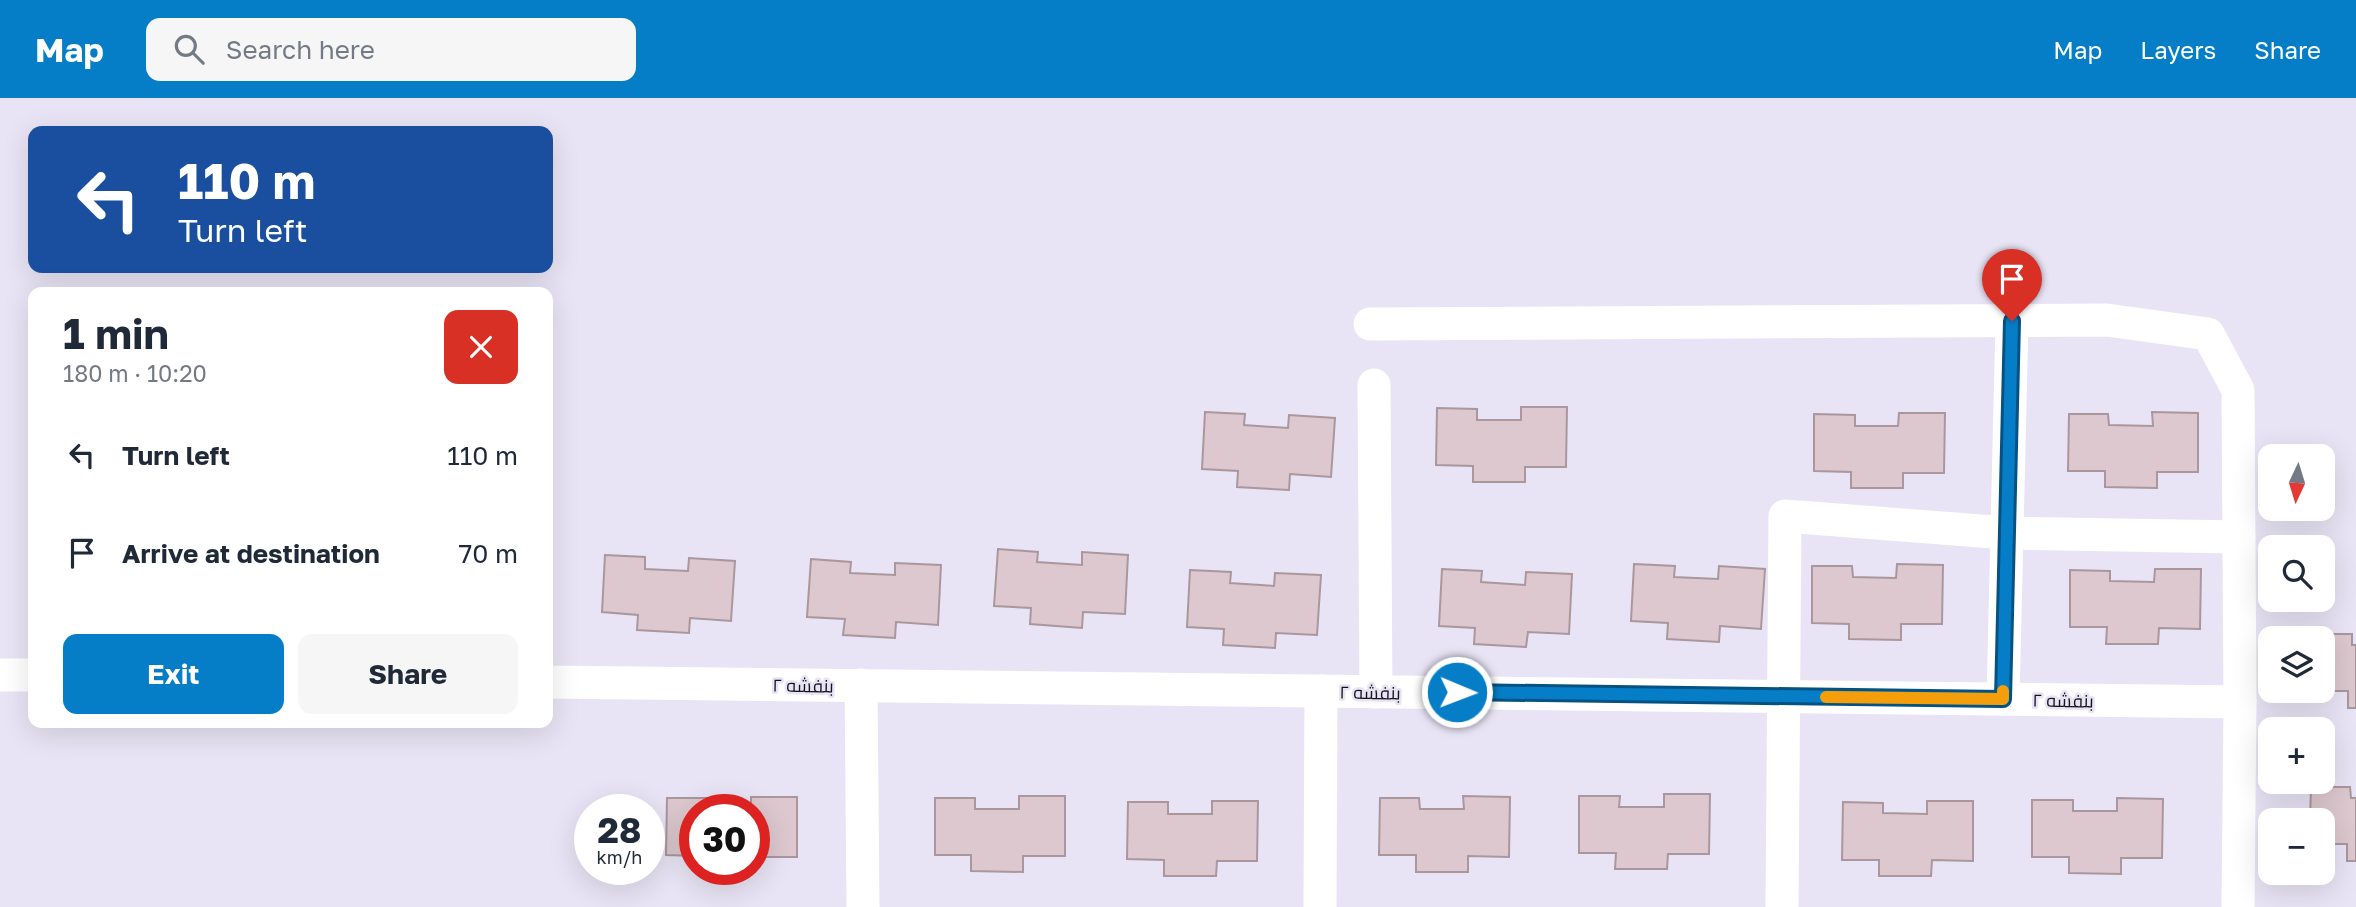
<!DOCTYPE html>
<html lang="en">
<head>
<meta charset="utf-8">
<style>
  body { margin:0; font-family:"Golos Text",Cairo,sans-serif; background:#f6f6f7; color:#1f2937; height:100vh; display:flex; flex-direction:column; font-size:26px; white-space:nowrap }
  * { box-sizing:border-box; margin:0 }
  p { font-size:23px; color:#747a83 }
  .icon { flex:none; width:38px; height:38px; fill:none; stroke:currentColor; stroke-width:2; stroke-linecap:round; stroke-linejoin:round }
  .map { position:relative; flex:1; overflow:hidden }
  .sheet { position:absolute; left:28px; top:189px; width:525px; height:441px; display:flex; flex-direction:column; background:#fff; border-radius:14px; box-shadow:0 7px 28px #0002 }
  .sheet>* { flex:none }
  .hud { position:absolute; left:28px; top:28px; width:525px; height:147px; border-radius:14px; box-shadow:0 7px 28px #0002; background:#1a4fa0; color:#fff; overflow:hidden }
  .needle { width:46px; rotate:184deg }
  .buttons { position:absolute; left:2258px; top:346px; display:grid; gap:14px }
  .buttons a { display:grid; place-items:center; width:77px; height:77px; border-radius:14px; background:#fff; box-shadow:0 7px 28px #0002; font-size:35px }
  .speed { position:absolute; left:574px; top:696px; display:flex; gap:14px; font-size:35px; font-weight:700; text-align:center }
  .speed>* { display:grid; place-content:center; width:91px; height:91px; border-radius:50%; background:#fff; box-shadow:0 7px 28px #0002; line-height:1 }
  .speed small { font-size:18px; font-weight:400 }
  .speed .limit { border:10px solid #d22; background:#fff; color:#111 }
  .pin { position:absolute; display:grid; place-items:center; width:60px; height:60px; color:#fff; margin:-72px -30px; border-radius:50% 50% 50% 0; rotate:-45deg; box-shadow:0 0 7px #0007 }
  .pin .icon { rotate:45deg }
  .me { position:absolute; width:77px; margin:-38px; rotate:91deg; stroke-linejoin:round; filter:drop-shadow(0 0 5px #0008) }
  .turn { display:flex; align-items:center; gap:24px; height:147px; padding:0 35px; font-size:32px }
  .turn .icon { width:91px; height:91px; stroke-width:2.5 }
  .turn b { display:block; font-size:49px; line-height:60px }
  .round { display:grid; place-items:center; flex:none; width:74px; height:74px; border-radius:14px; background:#f6f6f7 }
  .head { display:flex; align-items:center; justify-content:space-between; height:119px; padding:0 35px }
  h1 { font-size:42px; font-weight:700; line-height:52px }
  .cta { display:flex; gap:14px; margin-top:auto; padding:14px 35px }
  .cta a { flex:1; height:80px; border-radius:14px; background:#067ec7; color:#fff; font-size:28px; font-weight:700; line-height:80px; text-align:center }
  .cta a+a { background:#f6f6f7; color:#1f2937 }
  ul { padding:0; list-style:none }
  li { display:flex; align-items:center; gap:21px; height:98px; padding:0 35px }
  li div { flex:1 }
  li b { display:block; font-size:26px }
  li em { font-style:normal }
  header { display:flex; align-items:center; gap:42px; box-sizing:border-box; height:98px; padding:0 35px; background:#067ec7; color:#fff }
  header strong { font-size:33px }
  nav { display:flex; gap:38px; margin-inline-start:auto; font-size:24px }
  .search { width:490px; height:63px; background:#f6f6f7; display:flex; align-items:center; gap:18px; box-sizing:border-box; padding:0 24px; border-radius:14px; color:#747a83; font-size:26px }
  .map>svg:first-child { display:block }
</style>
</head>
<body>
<header>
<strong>Map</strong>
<div class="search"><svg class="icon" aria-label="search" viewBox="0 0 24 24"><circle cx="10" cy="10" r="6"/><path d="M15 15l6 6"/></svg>Search here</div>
<nav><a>Map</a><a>Layers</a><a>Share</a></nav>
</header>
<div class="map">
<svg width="2356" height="809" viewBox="0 0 2356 809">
  <rect width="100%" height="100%" fill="#e8e4f5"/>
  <g fill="#dcc8ce" stroke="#aa979d" stroke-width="2">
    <path d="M1521,309H1567L1566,369H1525V384H1473V368L1436,367L1437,310L1477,311V322H1521Z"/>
    <path d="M1205,314L1245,316L1244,327L1288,330L1289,317L1335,320L1331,379L1290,376L1289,392L1237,389L1238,373L1202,371Z"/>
    <path d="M2152,314L2198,315V374H2157V390L2105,389V373H2068L2069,316H2108L2109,327L2153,328Z"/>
    <path d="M1899,315H1945L1944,375H1903V390H1851V374L1814,373V316L1855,317V328H1898Z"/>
    <path d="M998,451L1038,454L1037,464L1082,467V454L1128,457L1125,516L1083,514L1082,530L1030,526L1031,510L994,508Z"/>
    <path d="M605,457L645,459V471L688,473L689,460L735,463L731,523L690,520L689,535L637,532L638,517L602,514Z"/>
    <path d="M811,461L851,464L850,475L895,477V465L941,467L938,527L896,524L895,540L843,537L845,521L807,519Z"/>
    <path d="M1634,466L1675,468L1674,479L1718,481L1719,468L1765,471L1761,531L1720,528L1719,544L1667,541L1668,525L1631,523Z"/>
    <path d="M1897,466L1943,467L1942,526H1901V542L1849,541V526L1812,525V468H1852L1853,479L1896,480Z"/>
    <path d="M1442,471L1482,473L1481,484L1525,487L1526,474L1572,476L1569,536L1528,534L1526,549L1474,546L1475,530L1439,528Z"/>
    <path d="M2155,471H2201L2200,531L2159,530L2158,546H2106L2107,529H2070V472L2110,473V483L2154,484Z"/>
    <path d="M1190,472L1231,474L1230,485L1274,488L1275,475L1321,477L1317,537L1276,535L1275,550L1223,547L1224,531L1187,529Z"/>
    <path d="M2312,536H2352V547H2356V610H2348V593H2322V541H2312Z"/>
    <path d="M2311,689H2350L2351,700H2356V763H2347V746H2322V723H2310Z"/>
    <path d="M1664,696H1710L1709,756H1668L1667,771H1615L1616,755H1579V698H1620L1619,709H1664Z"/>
    <path d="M1019,698H1065V758H1023V774L971,773V757H935V700H975V711H1019Z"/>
    <path d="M1463,698L1510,699L1509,759L1468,758V774H1416V757H1379L1380,700H1419L1420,711H1464Z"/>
    <path d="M751,699H797V759H755V774H703V772H754V712H695V758L666,757L667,700H707V712H751Z"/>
    <path d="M2117,700L2163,701L2162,760H2121V776L2069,775V759H2032V702H2073V713H2117Z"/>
    <path d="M1212,703H1258L1257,763H1217L1216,778H1164V762L1127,761L1128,704H1168V716H1212Z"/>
    <path d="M1927,703H1973V763L1932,762L1931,778H1879V762H1842L1843,704L1883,705V715L1927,716Z"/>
  </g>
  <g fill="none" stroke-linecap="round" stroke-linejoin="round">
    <g stroke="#fff" stroke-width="33">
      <path d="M1370,226L2107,222L2208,236L2238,292L2240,604"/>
      <path d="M1374,287L1376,594"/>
      <path d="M0,577H33"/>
      <path d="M548,584L2240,604L2238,809"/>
      <path d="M861,587L863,809"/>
      <path d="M2003,601L2012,223"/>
      <path d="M1320,809L1321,593"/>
      <path d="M1782,809L1785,418L2007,435L2239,439"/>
    </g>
  </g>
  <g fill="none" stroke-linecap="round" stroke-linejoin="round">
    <g stroke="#045281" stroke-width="18">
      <path id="route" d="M1457,594L2003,601L2012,223"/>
    </g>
    <use href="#route" stroke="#067ec7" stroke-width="12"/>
    <path stroke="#f59e0b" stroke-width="12" d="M1826,599L2003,601V593"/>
  </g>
  <g text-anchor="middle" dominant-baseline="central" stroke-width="5" stroke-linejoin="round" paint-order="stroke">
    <g font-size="18" fill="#141319" stroke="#e8e4f5">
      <text transform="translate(803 587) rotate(1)">بنفشه ۲</text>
      <text transform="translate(1370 594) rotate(1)">بنفشه ۲</text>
      <text transform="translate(2063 602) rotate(1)">بنفشه ۲</text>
    </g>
  </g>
</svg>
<div class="buttons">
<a><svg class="needle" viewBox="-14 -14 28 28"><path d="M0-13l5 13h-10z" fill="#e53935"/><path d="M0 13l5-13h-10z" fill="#747a83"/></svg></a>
<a><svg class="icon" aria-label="search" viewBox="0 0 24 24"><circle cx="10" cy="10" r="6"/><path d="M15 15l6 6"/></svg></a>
<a><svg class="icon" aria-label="layers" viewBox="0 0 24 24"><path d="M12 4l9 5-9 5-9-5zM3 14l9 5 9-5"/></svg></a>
<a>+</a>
<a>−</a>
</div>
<div class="speed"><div>28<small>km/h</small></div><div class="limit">30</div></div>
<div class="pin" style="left:2012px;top:223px;background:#d93025"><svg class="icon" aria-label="arrive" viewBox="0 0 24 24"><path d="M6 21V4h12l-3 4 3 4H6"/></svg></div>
<svg class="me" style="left:1457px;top:594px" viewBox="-20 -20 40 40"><circle r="17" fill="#067ec7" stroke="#fff" stroke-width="3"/><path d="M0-11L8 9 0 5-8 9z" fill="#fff"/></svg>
<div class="hud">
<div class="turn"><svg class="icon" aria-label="left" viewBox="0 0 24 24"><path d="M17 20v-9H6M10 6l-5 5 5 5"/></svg><div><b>110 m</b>Turn left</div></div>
</div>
<section class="sheet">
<div class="head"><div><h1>1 min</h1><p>180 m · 10:20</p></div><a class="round" style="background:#d93025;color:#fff"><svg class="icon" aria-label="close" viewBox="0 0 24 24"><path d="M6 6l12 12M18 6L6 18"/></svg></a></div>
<ul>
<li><svg class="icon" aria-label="left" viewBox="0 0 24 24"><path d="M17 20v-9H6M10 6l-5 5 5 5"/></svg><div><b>Turn left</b></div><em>110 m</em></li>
<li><svg class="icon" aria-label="arrive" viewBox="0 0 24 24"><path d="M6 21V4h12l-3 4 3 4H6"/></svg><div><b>Arrive at destination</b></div><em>70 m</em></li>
</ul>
<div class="cta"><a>Exit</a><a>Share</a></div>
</section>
</div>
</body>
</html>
